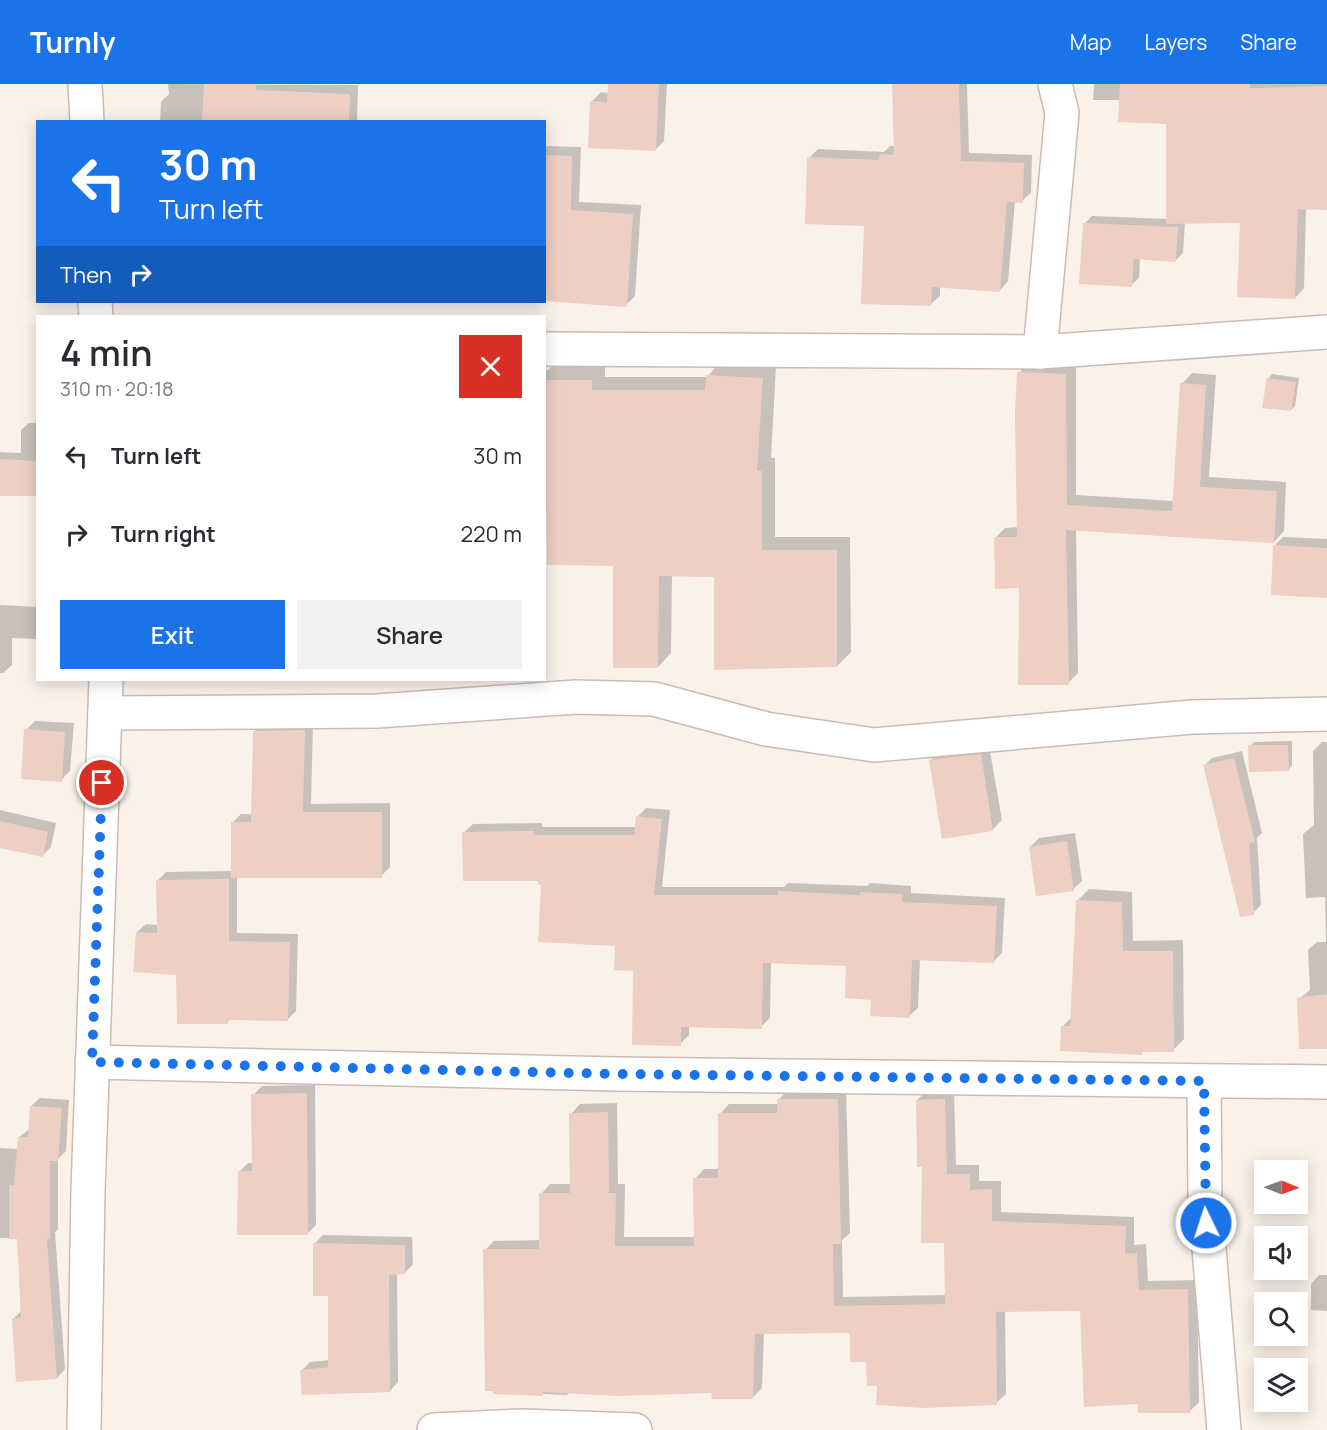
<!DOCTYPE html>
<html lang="en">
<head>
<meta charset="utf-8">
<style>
  body { margin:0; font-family:Manrope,sans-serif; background:#f2f2f3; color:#2b2b33; height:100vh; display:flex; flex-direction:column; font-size:22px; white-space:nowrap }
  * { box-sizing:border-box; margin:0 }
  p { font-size:20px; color:#7c7c81 }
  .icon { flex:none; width:33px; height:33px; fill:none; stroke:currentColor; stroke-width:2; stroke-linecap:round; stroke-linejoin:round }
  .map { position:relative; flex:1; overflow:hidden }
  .drawer { position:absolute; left:36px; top:231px; width:510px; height:366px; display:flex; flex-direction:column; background:#fff; border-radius:0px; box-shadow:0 3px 15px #0003 }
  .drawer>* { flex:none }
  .banner { position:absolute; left:36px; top:36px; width:510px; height:183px; border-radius:0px; box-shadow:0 3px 15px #0003; background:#1a73e8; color:#fff; overflow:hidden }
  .needle { width:39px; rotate:91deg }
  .tools { position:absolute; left:1254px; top:1076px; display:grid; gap:12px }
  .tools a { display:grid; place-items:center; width:54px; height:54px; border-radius:0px; background:#fff; box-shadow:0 3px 15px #0003; font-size:30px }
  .pin { position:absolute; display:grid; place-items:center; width:51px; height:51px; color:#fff; margin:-26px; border:3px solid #fff; border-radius:50%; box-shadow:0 2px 6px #0007 }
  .me { position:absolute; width:66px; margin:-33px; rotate:356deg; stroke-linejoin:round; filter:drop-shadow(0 0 4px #0008) }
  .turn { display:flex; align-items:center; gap:21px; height:126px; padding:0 24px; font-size:27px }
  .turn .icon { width:78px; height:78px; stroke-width:2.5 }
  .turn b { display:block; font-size:42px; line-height:51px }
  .then { display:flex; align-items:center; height:57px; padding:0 24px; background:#0003; gap:12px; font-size:22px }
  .round { display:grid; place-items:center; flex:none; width:63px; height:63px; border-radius:0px; background:#f2f2f3 }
  .headline { display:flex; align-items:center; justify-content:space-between; height:102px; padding:0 24px }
  h1 { font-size:36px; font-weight:600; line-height:45px }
  .primary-button { display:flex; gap:12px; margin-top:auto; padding:12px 24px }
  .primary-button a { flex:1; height:69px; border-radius:0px; background:#1a73e8; color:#fff; font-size:24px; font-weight:600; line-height:69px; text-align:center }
  .primary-button a+a { background:#f2f2f3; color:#2b2b33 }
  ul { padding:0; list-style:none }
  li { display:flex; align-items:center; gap:18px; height:78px; padding:0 24px }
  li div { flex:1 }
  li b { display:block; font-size:22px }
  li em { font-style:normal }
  header { display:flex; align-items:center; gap:36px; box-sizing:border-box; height:84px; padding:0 30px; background:#1a73e8; color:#fff }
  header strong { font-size:28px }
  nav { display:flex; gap:33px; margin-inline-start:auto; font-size:21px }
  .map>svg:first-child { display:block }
</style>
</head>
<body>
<header>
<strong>Turnly</strong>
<nav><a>Map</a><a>Layers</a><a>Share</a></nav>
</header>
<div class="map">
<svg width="1327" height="1346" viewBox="0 0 1327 1346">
  <rect width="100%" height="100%" fill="#faf1e9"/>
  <g fill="#0003">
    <path d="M168,0L358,1L357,38H160L161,18L169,10Z"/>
    <path d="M609,0H667L664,57L655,66L592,17L601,8L609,9Z"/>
    <path d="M894,0H967L969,69L1032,71L1031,109L1022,117H1015L1008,197L1000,206L940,202V212L931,220L809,74L818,65L884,68L890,62H895Z"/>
    <path d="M1094,0H1327V126L1306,124L1304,204L1295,214L1241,138H1185L1183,169L1175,177L1140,174L1139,194L1131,201L1085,139L1092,132L1168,135V39L1121,16H1093Z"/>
    <path d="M544,62L581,63L579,118L641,121L635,212L626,221L544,216Z"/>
    <path d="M721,277L776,281L771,374H775V453H850L851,568L837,582L716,491H672L671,569L658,583L614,481L549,429H544V289L551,283H605V293H707Z"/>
    <path d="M1029,278L1076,280V411L1174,417L1182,300L1192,289L1216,291L1209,393L1286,398L1284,447L1274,458L1076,446L1078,589L1068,599L995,454L1005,444L1018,443L1019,289Z"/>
    <path d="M1272,290L1299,294L1295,322L1291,326L1268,295Z"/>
    <path d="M29,339H38V411L0,412V368L21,369V346Z"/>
    <path d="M1283,453L1327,455V513L1274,462Z"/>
    <path d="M0,521L38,523V555L12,554V581L3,589H0Z"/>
    <path d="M35,637L74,639L70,687L61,696L26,646Z"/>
    <path d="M264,638H313L311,720L390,719V783L381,792L237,793V849L298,850L296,927L288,935L231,934L228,938L137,848L146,840L158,841V796L166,788L232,787V739L241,730H252L255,647Z"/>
    <path d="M1292,657V682L1288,686L1250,662L1254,658Z"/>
    <path d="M1322,658H1327V963L1299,915L1310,906L1308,866L1317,858H1326L1325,813L1306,814L1303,750L1314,741L1313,667Z"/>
    <path d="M989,662L1002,736L993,745L943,753L930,677L939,668Z"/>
    <path d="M1242,667L1262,749L1257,754L1261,821L1253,829L1204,682L1212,674Z"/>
    <path d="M646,724L670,726L662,803H784L788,799L867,802L870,799L911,802V809L1005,814L1002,869L993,878L920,875L918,924L909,932L873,914L848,880L771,878L770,934L761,943L689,942V951L680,960L635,885L617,860L539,795L464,748L473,740L542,739V743H636L637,733Z"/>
    <path d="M0,726L56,739L51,763L42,772L0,763Z"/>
    <path d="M1075,749L1082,797L1073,805L1030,763L1039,754Z"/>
    <path d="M1089,805L1132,808L1133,857L1183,856L1184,955L1173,966H1145L1142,969L1063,942L1072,933L1078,816Z"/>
    <path d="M315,1001L316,1141L307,1150L239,1088L248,1079H253V1011L262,1002Z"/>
    <path d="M788,1006H846L850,1149L842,1156L843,1213L946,1211V1158L923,1082L917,1016L927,1007L954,1006L956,1081H979V1097H1001V1128L1134,1133V1161L1146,1160L1148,1197L1197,1196L1199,1318L1189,1328L1140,1319L1081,1226H1005L1006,1310L996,1319L878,1300L851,1247L764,1248L762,1304L753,1313L713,1307H570L567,1311L495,1308L485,1166L494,1157L541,1156V1110L550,1100H572L571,1030L580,1020L617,1019L618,1100H625L624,1153H695V1095L704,1085H720V1030L729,1020H778V1016Z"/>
    <path d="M40,1014L69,1016L66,1067L58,1075V1145L55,1148L65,1285L57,1294L13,1235L22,1226L18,1154H0V1064L18,1065L19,1053L30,1045L31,1022Z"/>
    <path d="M323,1151L412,1153L413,1180L405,1189H397L398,1298L390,1307L302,1286L310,1278L330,1276L329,1210L314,1160Z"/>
    <path d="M1319,1191H1327V1227L1311,1226V1200Z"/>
  </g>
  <g fill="#edcfc3">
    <path d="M204,0H256V6L350,10L349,38H202Z"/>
    <path d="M608,0H659L656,67L588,64L590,17L607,18Z"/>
    <path d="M892,0H959L961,77L1024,79L1023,119L1007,118L1000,208L932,203L931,222L861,220L864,142L805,140L807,73L879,76L880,70L894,71Z"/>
    <path d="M1120,0H1250V4L1327,2V126L1298,125L1295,215L1237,213L1240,139L1166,140V40L1118,38Z"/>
    <path d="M544,71L572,72L571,126L633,130L627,223L544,217Z"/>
    <path d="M1083,139L1178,143L1176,178L1134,175L1132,203L1079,200Z"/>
    <path d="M1017,288L1066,290L1067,421L1172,427L1180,299L1206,301L1200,403L1277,407L1274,459L1066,446L1069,601H1018L1019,504L995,505L994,453H1017L1015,330Z"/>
    <path d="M706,291L763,294L757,387H762V466H837V583L714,586V493L659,492L658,584H613V482L547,481L544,296H592V306H705Z"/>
    <path d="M1267,294L1296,298L1291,327L1262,324Z"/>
    <path d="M0,375L38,377V412H0Z"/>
    <path d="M1273,461L1327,464V514L1271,511Z"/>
    <path d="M24,645L65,648L62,698L21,695Z"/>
    <path d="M305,646L303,728H382V794H231V738H251L253,647Z"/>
    <path d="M1248,661H1288L1289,687L1249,688Z"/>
    <path d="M981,670L993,747L942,755L929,676Z"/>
    <path d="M1234,674L1255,758L1249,760L1254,831L1240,833L1203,681Z"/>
    <path d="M636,732L662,735L654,811H778V807L860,811V808L903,810L902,818L997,822L994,879L912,876L910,934L870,932L871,916L845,914L846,882L763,879L762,945L681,943V962L632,961L633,887L614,886L615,862L538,858L541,801H538V797H463L462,748L534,747V751H634Z"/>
    <path d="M0,737L48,748L43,773L0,764Z"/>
    <path d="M1067,757L1074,807L1036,812L1029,763Z"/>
    <path d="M229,795V857L290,858L288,937L228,936V940H177L176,891L133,888L136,848L157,849L156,796Z"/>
    <path d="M1076,816L1122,818L1123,867H1173L1174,968H1143L1142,971L1060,967L1061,942H1070Z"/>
    <path d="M1327,910V965H1299L1297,914Z"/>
    <path d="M307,1009L308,1151H237L238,1087H252L251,1010Z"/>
    <path d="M777,1015H838L841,1160H833L834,1222L945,1220L944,1159H921L922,1083H917L916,1016L945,1015L947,1090H970V1106L992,1105V1137L1126,1142L1125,1170L1137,1169L1139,1206L1188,1205L1190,1329H1138V1320L1084,1323L1080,1227L996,1228L997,1321L924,1324L876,1321L877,1302H867L866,1278H850V1249L755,1250L753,1315H712L711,1309L617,1312L543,1308V1312L493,1310V1307H485L483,1165H539V1109H570L569,1029L608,1028L609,1109H616L615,1162H694L693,1094H718V1029H777Z"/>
    <path d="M30,1022L62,1024L58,1077H50V1155H47L57,1295L16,1298L12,1234H21L17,1155H9V1101H14L18,1053H28Z"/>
    <path d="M313,1159L405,1161V1190L389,1191L390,1308L302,1311L300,1286L328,1283V1212H313Z"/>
  </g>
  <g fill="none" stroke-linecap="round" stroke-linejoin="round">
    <g stroke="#cdbbb3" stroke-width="36">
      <g id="minor">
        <path d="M544,265L1040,268L1327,248"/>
        <path d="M1040,268L1062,29L1055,0"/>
        <path d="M105,629L377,627L576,613L654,615L766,645L874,661L1192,633L1327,630"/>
        <path d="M92,978L616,990L1327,998"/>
        <path d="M1204,997L1205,1116L1224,1346"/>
        <path d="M434,1346L522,1342L635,1346"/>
      </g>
    </g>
    <g stroke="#cdbbb3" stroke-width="36">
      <g id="tertiary">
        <path d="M85,0L87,38"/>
        <path d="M95,218L96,232"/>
        <path d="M84,1346L88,1107L106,596"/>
      </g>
    </g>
    <use href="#minor" stroke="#fff" stroke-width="33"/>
    <use href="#tertiary" stroke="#fff" stroke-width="33"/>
  </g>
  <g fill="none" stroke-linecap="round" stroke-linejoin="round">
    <path stroke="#1a73e8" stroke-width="10" stroke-dasharray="0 18" d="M102,699L92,978L616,990L1204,997L1206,1139"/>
  </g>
</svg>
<div class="tools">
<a><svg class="needle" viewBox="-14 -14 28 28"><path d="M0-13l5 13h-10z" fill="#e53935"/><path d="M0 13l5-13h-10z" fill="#7c7c81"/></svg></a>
<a><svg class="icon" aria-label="sound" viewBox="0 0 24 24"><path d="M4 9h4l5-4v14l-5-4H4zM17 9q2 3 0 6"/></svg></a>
<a><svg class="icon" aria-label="search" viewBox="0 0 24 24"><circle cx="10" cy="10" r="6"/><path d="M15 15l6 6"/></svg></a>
<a><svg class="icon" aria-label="layers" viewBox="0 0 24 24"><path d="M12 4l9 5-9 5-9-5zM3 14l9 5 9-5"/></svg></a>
</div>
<div class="pin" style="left:102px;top:699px;background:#d93025"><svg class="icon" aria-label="arrive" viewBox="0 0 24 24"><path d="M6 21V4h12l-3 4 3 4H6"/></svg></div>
<svg class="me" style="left:1206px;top:1139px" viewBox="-20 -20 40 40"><circle r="17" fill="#1a73e8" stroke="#fff" stroke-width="3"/><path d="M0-11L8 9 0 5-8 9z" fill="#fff"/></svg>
<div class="banner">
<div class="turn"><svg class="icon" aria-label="left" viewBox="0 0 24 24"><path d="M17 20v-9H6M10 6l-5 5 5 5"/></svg><div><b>30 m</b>Turn left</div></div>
<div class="then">Then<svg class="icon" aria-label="right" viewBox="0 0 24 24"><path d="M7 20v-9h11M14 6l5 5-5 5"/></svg></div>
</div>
<section class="drawer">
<div class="headline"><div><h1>4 min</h1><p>310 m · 20:18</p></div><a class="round" style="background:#d93025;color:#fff"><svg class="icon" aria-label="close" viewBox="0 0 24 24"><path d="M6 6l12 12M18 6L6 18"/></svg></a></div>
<ul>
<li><svg class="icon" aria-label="left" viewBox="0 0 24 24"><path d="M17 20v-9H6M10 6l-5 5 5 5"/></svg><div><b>Turn left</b></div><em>30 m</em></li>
<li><svg class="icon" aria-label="right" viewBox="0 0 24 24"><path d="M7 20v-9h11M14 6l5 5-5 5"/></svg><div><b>Turn right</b></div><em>220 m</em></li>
</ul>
<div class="primary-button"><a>Exit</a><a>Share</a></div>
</section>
</div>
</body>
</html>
